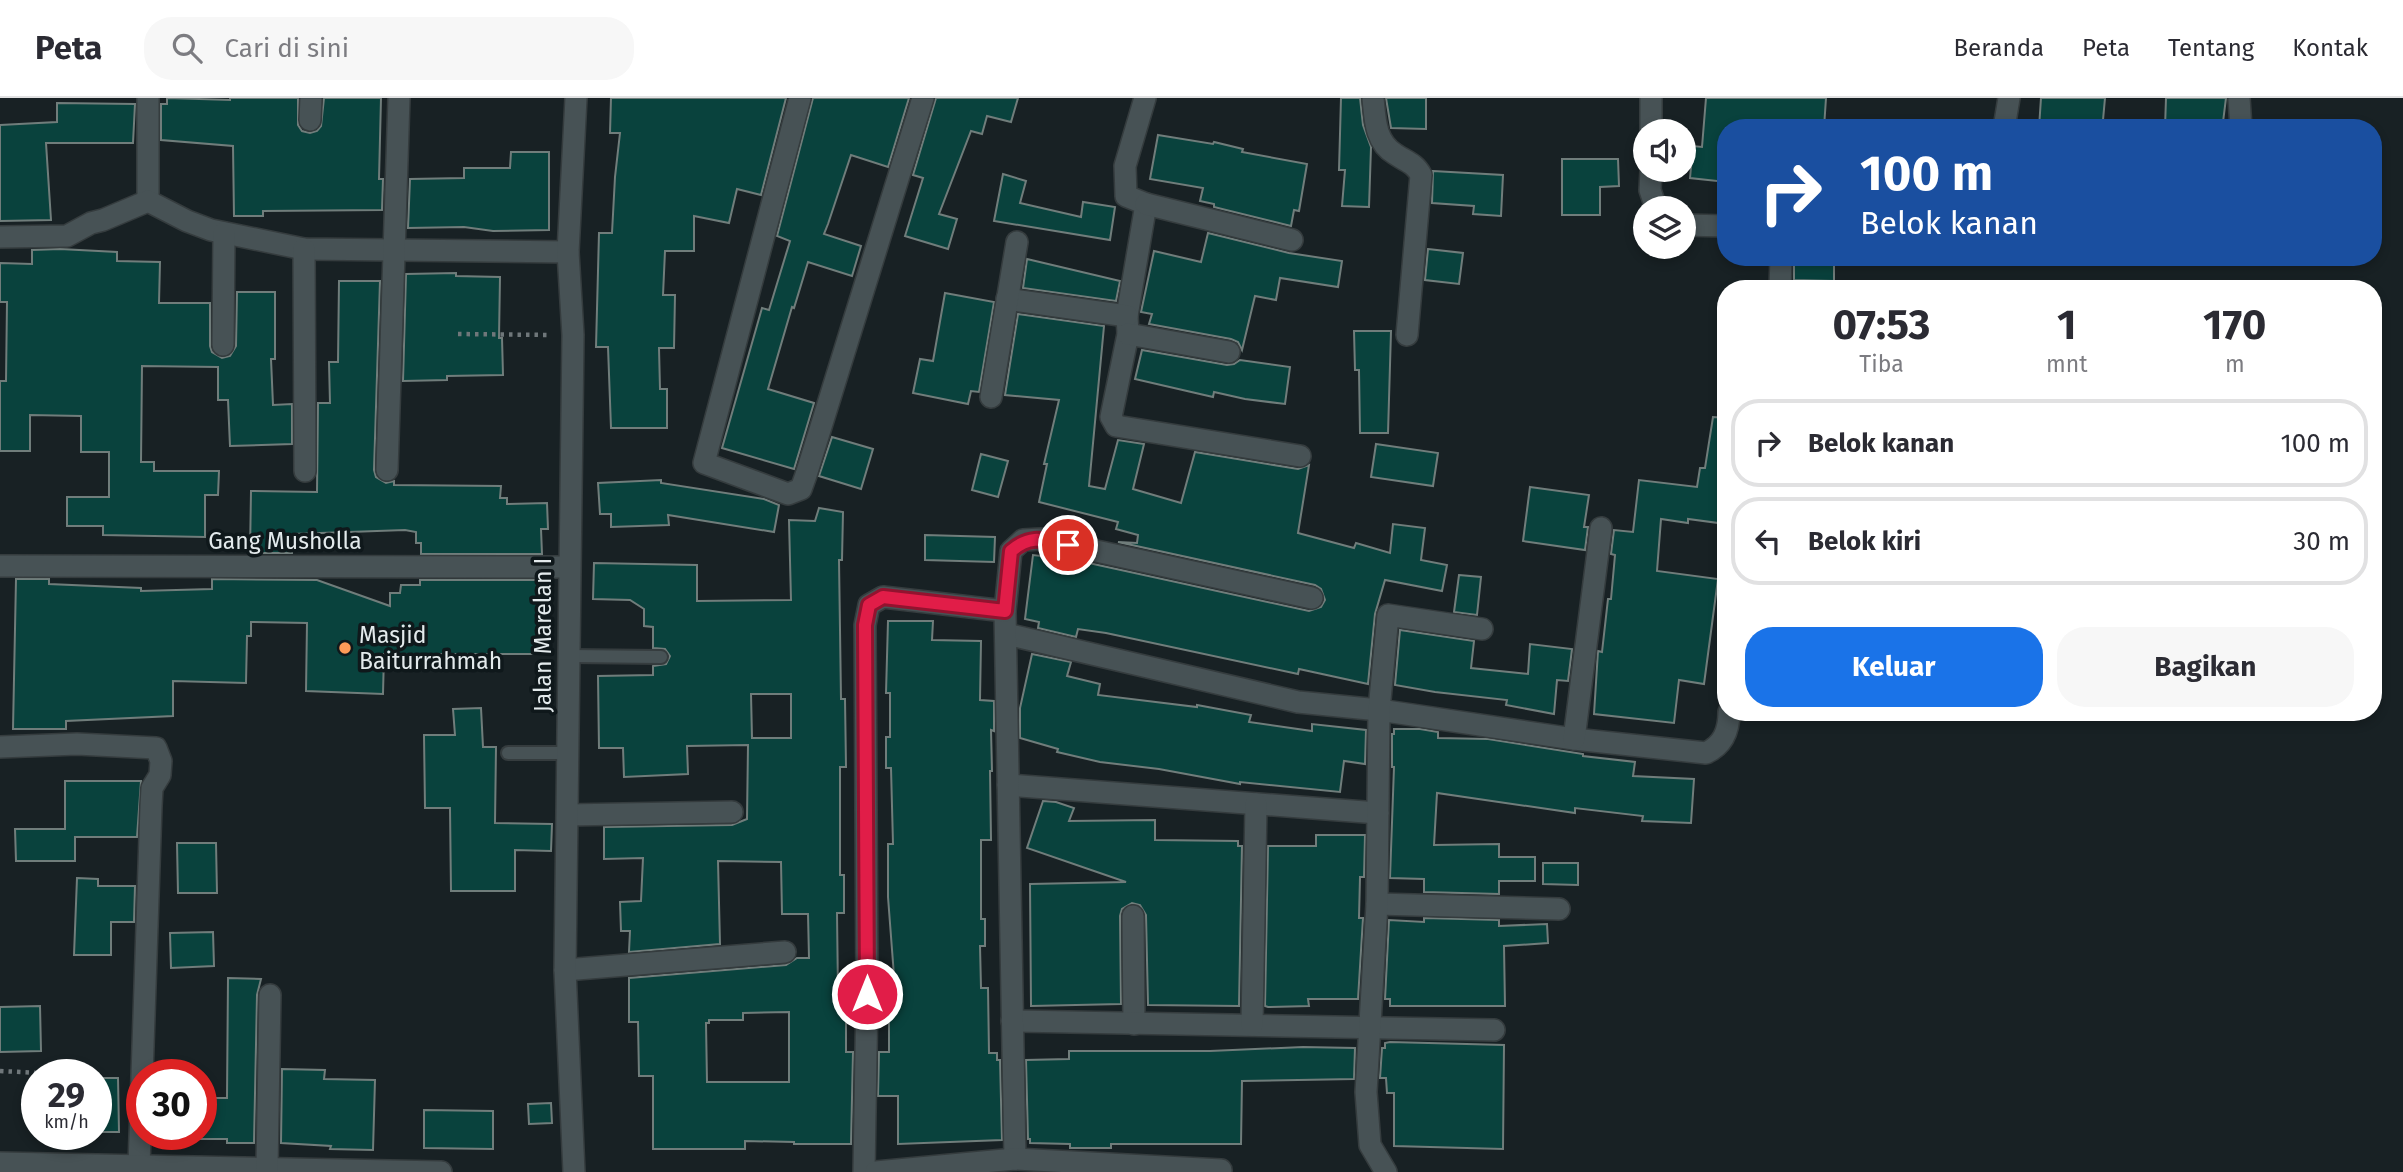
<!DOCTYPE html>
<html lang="id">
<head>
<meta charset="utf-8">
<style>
  body { margin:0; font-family:"Fira Sans",sans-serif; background:#f7f7f7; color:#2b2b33; height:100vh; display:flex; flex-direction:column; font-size:26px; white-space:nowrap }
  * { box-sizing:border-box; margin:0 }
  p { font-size:23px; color:#7c7c81 }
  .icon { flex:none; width:38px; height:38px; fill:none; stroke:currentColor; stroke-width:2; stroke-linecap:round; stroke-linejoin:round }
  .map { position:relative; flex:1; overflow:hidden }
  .panel { position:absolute; left:1717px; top:182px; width:665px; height:441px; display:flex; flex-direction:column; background:#fff; border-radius:28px; box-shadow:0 4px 10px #0003 }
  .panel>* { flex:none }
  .banner { position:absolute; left:1717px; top:21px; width:665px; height:147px; border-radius:28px; box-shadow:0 4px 10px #0003; background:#1a4fa0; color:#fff; overflow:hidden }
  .fabs { position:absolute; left:1633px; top:21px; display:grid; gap:14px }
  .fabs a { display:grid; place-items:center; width:63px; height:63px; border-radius:50%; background:#fff; box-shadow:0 4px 10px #0003; font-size:35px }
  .speed { position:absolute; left:21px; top:961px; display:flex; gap:14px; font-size:35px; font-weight:700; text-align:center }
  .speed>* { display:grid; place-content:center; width:91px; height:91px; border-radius:50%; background:#fff; box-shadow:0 4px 10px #0003; line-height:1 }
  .speed small { font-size:18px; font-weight:400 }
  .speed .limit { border:10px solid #d22; background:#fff; color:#111 }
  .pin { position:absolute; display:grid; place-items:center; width:60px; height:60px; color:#fff; margin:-30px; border:4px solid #fff; border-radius:50%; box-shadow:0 2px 7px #0007 }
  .me { position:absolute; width:77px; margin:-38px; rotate:0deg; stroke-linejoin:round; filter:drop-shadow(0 0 5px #0008) }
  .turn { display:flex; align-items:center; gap:24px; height:147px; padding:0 28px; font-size:32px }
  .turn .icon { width:91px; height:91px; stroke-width:2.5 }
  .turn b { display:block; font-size:49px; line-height:60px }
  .eta { display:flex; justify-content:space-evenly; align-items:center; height:119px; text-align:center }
  .eta b { font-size:42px; font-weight:700; line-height:49px }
  .primary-button { display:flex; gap:14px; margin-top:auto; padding:14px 28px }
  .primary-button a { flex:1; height:80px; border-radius:28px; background:#1a73e8; color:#fff; font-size:28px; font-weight:700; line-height:80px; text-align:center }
  .primary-button a+a { background:#f7f7f7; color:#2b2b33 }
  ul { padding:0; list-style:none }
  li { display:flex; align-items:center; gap:21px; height:88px; margin:0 14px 10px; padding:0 14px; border:4px solid #e1e1e2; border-radius:28px }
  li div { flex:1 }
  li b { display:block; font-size:26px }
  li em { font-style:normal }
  header { display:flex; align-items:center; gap:42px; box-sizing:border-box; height:98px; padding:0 35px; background:#fff; border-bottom:2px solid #e1e1e2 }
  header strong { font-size:33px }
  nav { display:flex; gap:38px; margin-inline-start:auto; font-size:24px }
  .search { width:490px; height:63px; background:#f7f7f7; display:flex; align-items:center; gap:18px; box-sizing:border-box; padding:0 24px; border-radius:28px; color:#7c7c81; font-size:26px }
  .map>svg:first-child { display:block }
</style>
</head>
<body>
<header>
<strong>Peta</strong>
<div class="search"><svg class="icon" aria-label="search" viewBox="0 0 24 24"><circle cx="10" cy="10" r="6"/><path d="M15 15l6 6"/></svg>Cari di sini</div>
<nav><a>Beranda</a><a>Peta</a><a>Tentang</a><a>Kontak</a></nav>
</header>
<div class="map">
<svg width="2403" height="1074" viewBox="0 0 2403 1074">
  <rect width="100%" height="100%" fill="#182124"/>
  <g fill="#09423d" stroke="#707d7b" stroke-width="2" fill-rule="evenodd">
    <path d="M167,0L230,2V0H298V27L302,33L310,35L317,33L321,28L324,0H381L379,81H383L382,112L263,113V118H234L233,48L161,42V6H167Z"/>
    <path d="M611,0H786L761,97L737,91L729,125L694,118V153H665L663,197H675L674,250H659L660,291H667V330H611L608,249H596L599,135H612L615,79L620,35H610Z"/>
    <path d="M813,0H909L888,69L851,57L828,126L824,136L861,148L852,178L808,164L794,210L792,209L768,291L814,305L794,371L722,350L762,210L769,212L790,143L777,138Z"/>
    <path d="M936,0H1018L1011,24L987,18L982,36L971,33L939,116L957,121L948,151L905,138L923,80L913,77Z"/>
    <path d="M1341,0H1360L1363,27L1371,49L1369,109L1342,108L1345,72H1339Z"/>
    <path d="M1386,0H1426V31L1391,30Z"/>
    <path d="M1706,0H1826L1824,30H1726V84L1690,80L1693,48L1702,49Z"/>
    <path d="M2041,0H2105L2103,22H2099L2098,30H2039Z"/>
    <path d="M2166,0H2226L2223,24H2217V30H2165Z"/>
    <path d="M57,5L135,6L133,45H46L51,122L0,123V27L57,24Z"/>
    <path d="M1158,37L1213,46L1214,44L1243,51L1242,54L1307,66L1299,113L1294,112L1291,128L1214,109V106L1200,103L1203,90L1150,81Z"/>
    <path d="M511,54H549V132L493,133L464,129L408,130L410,81L464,80V70H510Z"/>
    <path d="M1562,61H1618L1619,88L1600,89V117H1562Z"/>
    <path d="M1433,73L1503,77L1501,118L1473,116L1474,108L1432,105Z"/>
    <path d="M1003,76L1026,83L1020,105L1081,119L1083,104L1115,109L1110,142L994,123Z"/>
    <path d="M1208,135L1289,155L1342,163L1338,189L1280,180L1276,202L1255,198L1242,252L1238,244L1231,241L1149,226L1152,216L1141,214L1154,153L1201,164Z"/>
    <path d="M60,151L117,154V163L160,164L159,205H210V248L212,254L222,260L230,258L236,248L237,194H275V261H271L273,307L292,306V346L230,348L228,302H218V269L142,268L141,364H154V373H219L218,397H205V439L103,437V428H67V399H109V354H81V318L30,317V353H0V283H6L7,204H0V165L32,166V152Z"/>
    <path d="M1428,151L1463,155L1459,186L1425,182Z"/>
    <path d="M1794,159H1834V183L1794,182Z"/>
    <path d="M1027,161L1120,183L1116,203L1023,190Z"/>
    <path d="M456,175V178L500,179L499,240H502L503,277L447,278V282L403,283L406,176Z"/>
    <path d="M339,183H380L374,372L376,379L386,385L394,383V387L501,388L500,400H507V406L547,405L548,431H541L542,456H421V445H416V434L405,432L293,436L292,455H250L251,393L317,394L318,305H330L329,264H338Z"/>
    <path d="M945,195L994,204L979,294L971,293L968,306L913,295L920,261L933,263Z"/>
    <path d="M1018,216L1104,228L1089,388L1105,391L1118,342L1144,346L1133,391L1181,405L1195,354L1298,371L1309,367L1298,435L1354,450L1356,445L1390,455L1393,426L1425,430L1421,462L1447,467L1442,493L1385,482L1375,516L1368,586L1299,571L1298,576L1106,535L1078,531L1076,539L1038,530L1039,524L1025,521L1033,457L1075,462L1309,513L1321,509L1325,502L1321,491L1315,487L1118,444L1137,445L1138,437L1116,431L1118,424L1039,404L1047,366H1044L1059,302L1005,297Z"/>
    <path d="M1354,233H1391L1388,335H1360L1359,272H1355Z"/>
    <path d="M1142,252L1227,267L1234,266L1240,262L1290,269L1285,306L1245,301L1214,294L1213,299L1135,281Z"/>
    <path d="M1713,319L1726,320V426L1688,421V425L1661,421L1657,473L1718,481L1704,586L1679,582L1674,625L1594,616L1598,553L1602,554L1608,501H1611L1615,457L1611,456L1614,432L1633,434L1639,382L1697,389L1700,370H1705Z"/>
    <path d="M832,339L873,351L861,391L819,378Z"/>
    <path d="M1376,346L1438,355L1433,388L1371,379Z"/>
    <path d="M981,356L1008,363L998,399L972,392Z"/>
    <path d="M661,382V385L764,401L779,407L774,434L668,417L669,427L611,429V416H600L598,385Z"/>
    <path d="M1530,389L1589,397L1584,429H1588L1585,452L1523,443Z"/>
    <path d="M819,410L843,414L842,462H839L841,601H845L846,669H840V777H844V815H837L838,895H846V954H853L851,1046H794V1044L745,1043V1051H653V978H639L638,924H629V880L786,867L797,860H809L808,816H782L781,764L718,763L720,846L629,854L630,833H621L620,804L641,803L643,760L604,761V729L732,727L747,721L748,647L687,648L688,676L624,679L623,650H599L598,578L653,577V568L666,566L670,558L665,551L653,550V529L644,528V511L630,502L593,501L594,465L697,467V503L791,502L789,422L815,423ZM751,596H791V640H752ZM789,914V984H707L706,925H709V922H743V915Z"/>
    <path d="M925,437L995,439L994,464L925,462Z"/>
    <path d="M1459,477L1481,479L1477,517L1454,514Z"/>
    <path d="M16,481H49V486L141,490V493L212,491V481L317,482L390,508V495H400L401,487H420V482H549V493H540L542,556H384L383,596L306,593L307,525L251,524V538H247L246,585L173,583V618L66,623V631H13Z"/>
    <path d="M888,523H933L932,542L981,543L980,602L994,603V633L991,632L992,673H990L991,742H981V821H985V848H980L981,890H988L989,955H997V962H1000L1002,1042L898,1046V998H878L879,954H889V891H895L888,799V746H893L891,670H886V639H890V595H886Z"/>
    <path d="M1400,532L1474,543L1471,570L1528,576L1530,546L1572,551L1568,583L1557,582L1554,616L1506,607L1507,602L1435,594L1395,587Z"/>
    <path d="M1032,556L1071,564L1067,578L1100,586L1098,597L1197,609V607L1251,617L1249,624L1312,633V626L1366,632L1365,666L1344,663L1340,694L1240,684V686L1159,671L1100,664L1057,654L1058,651L1020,640V610Z"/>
    <path d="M481,610L483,649H496L495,725L552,726L551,753L515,752V793H451L450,710H425L424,637H455L453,611Z"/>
    <path d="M1394,631H1420L1438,634V640L1488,641L1583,656V658L1635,664L1633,678L1694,681L1691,725L1642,723L1643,718L1575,710V715L1437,695L1434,747L1499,746V759H1535V783H1499V796L1424,794V781L1390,780L1394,669H1392V636H1394Z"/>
    <path d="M65,683H141L137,739H75V763H16L15,731H65Z"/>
    <path d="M1043,703L1056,704L1074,710L1069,723L1155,722V742L1238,743V748H1242L1239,908L1148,907L1146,817L1140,807L1132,805L1122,811L1120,818L1121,906L1031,908L1030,786L1126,784L1027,750Z"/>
    <path d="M1316,737H1365L1364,779H1360L1359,820H1363L1358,901H1308L1309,908L1268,909L1265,908L1268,748H1316Z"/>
    <path d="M177,745H216L217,795H178Z"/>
    <path d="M1543,765H1578V787L1543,786Z"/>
    <path d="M77,780L98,781V788H135L134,824H111V857H74Z"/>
    <path d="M1424,820L1499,822V828L1547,826L1548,845L1504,848L1505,908H1390V901H1385L1389,822L1424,824Z"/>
    <path d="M213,834L214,868L171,870L170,835Z"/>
    <path d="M228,880L261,881L257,897L254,1045H227V1041H201V1000H227Z"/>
    <path d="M40,908L41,953L0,954V909Z"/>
    <path d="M1390,944L1504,947L1503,1051L1394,1048V995H1387L1386,980H1380L1382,950H1385V945Z"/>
    <path d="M1303,949L1355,950L1354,981L1242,983L1241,1046H1111V1050H1070V1046L1030,1045V1041H1028L1026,962L1069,961V953H1210Z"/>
    <path d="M282,971L325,972L324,981L375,982L373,1052L330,1051L331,1048L281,1045Z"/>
    <path d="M96,980H118L119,1034H96Z"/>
    <path d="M551,1005L552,1025L529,1026L528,1006Z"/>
    <path d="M424,1012L493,1013V1051L424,1050Z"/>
  </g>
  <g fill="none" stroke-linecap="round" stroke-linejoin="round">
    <g stroke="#353c3e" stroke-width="16">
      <g id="lane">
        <path d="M570,558L661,559"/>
        <path d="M508,655H568"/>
      </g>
    </g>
    <g stroke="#353c3e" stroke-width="24">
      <g id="street">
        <path d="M148,0V103"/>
        <path d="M800,0L704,365L788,396L801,391L806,377L923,0"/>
        <path d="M1145,0L1125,68L1126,98L1146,106L1127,218L1128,236L1111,319L1116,328L1300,358"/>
        <path d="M1373,0C1375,21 1375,44 1395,56C1405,63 1415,65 1421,77L1407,237"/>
        <path d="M2239,0L2241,30"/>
        <path d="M310,22L311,0"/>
        <path d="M2004,30L2009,0"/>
        <path d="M1651,33V0"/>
        <path d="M1651,72L1650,92L1656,110"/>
        <path d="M1146,106L1292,142"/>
        <path d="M1684,127L1726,128"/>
        <path d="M0,139L67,138L91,125L103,122L148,103L187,123L211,132L304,151L568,154"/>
        <path d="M304,151L305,373"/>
        <path d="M1780,191L1781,159"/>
        <path d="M1007,201L1127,218"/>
        <path d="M1128,236L1229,254"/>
        <path d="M223,247L224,135"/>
        <path d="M991,299L1017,144"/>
        <path d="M387,372L399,0"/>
        <path d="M0,468L569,469"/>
        <path d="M1006,536L1298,604L1379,612L1574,641L1706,655C1723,647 1729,633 1729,614"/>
        <path d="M1574,641L1601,430"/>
        <path d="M0,649L77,646L156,650L161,663L160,677L152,690L151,708L139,1068"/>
        <path d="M1008,687L1378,715"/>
        <path d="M568,717L732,714"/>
        <path d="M1377,806L1559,811"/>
        <path d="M1133,818L1134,926"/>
        <path d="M565,872L785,854"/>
        <path d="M1012,923L1494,932"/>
        <path d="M1252,927L1256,706"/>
        <path d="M1015,1061L1005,513L1011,453L1023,442L1041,441L1312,500"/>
        <path d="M0,1065L441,1074"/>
        <path d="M267,1070L270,897"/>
        <path d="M574,1074L565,872L573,237L568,154L576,0"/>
        <path d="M864,1074L867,896L865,527L869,507L883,499L1005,513"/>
        <path d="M876,1074L1015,1061L1221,1072"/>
        <path d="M1386,1074L1370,1047L1366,994L1377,806L1379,612L1388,517L1482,531"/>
      </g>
    </g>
    <g stroke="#6f777a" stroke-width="4.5" stroke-dasharray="3.5 5" stroke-linecap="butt">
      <path d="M458,236L551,237"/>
      <path d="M0,973L39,975"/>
    </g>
    <use href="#lane" stroke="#475255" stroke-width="12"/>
    <use href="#street" stroke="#475255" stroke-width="21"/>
  </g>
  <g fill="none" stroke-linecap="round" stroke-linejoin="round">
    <g stroke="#92132f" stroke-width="18">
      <path id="route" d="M867,896L865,527L869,507L883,499L1005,513L1011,453C1031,436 1044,442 1068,447"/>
    </g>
    <use href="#route" stroke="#e11d48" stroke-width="12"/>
  </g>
  <circle fill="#fe9b58" stroke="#0f181b" stroke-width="2.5" cx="345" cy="550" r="7"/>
  <g text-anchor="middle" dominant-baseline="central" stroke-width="7" stroke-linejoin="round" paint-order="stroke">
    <g font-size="23" fill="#e3eaec" stroke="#0f181b">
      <text x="285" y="443">Gang Musholla</text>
      <text transform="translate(543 537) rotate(-90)">Jalan Marelan I</text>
    </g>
    <g font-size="23" fill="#e3eaec" stroke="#0f181b" text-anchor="start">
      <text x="359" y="537">Masjid<tspan x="359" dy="26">Baiturrahmah</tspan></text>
    </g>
  </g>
</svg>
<div class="fabs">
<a><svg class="icon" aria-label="sound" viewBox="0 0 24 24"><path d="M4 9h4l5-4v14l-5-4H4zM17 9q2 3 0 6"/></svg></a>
<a><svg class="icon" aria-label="layers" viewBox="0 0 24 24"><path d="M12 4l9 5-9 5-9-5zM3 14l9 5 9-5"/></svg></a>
</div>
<div class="speed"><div>29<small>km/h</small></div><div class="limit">30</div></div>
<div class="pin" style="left:1068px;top:447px;background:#d93025"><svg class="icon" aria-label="arrive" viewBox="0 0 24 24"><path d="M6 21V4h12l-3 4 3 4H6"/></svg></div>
<svg class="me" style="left:867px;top:896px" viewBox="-20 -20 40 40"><circle r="17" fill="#e11d48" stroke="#fff" stroke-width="3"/><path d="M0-11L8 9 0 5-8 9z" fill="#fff"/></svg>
<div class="banner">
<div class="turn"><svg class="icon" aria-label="right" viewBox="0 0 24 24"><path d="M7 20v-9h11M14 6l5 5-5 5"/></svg><div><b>100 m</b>Belok kanan</div></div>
</div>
<section class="panel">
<div class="eta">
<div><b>07:53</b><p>Tiba</p></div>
<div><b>1</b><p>mnt</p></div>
<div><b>170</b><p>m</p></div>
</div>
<ul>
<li><svg class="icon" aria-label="right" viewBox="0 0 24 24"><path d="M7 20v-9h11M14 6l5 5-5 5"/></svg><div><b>Belok kanan</b></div><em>100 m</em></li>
<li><svg class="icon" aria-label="left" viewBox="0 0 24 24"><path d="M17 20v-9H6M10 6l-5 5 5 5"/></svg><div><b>Belok kiri</b></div><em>30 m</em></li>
</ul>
<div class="primary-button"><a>Keluar</a><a>Bagikan</a></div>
</section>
</div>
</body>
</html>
